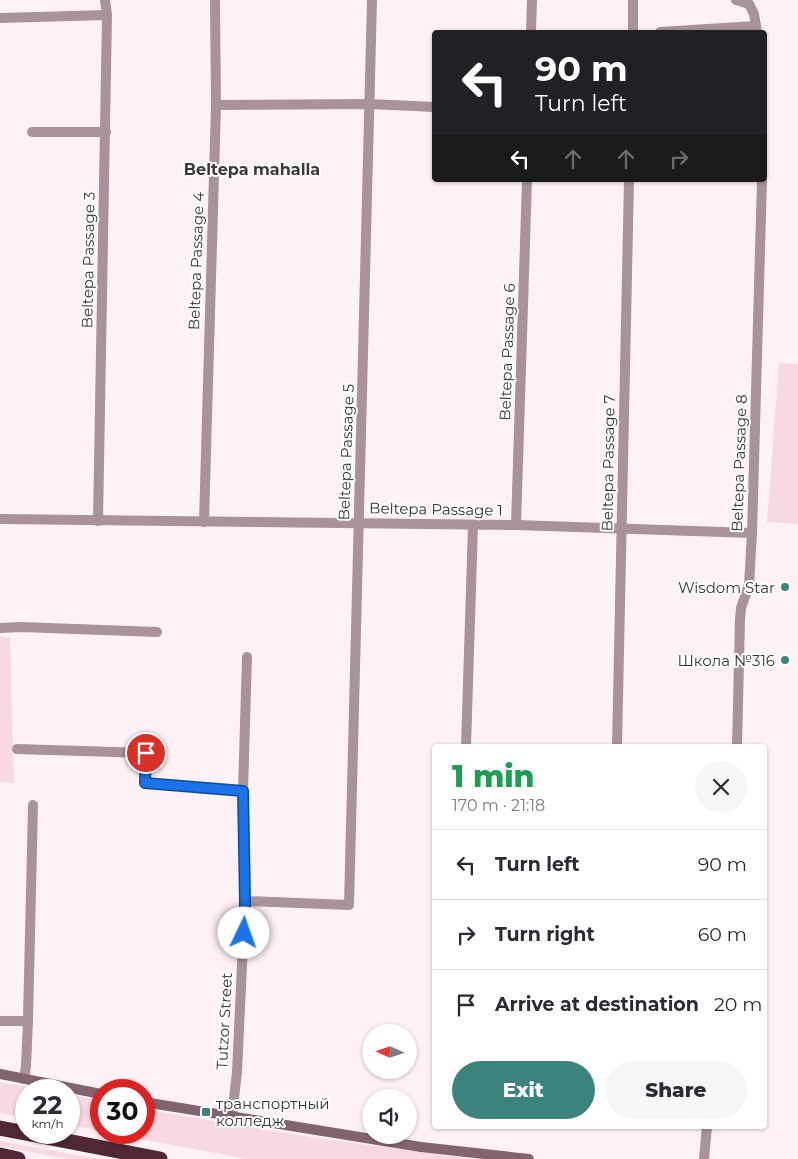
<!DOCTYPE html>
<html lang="en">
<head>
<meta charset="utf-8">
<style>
  body { margin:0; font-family:Montserrat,sans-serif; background:#f7f7f7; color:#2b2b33; height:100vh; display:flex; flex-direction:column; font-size:19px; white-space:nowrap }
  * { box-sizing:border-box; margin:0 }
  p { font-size:16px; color:#7c7c81 }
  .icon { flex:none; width:28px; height:28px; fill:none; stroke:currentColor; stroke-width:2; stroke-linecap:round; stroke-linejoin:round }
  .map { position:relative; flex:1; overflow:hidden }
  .panel { position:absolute; left:432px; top:744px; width:335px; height:385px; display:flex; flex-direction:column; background:#fff; border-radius:5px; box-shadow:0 1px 4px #0004 }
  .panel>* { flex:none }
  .top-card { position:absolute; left:432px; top:30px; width:335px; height:152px; border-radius:5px; box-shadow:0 1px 4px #0004; background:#202124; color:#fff; overflow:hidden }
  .needle { width:32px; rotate:273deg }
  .controls { position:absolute; left:362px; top:1024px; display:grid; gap:10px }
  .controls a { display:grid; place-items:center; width:55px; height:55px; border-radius:50%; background:#fff; box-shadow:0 1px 4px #0004; font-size:25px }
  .speed { position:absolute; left:15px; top:1079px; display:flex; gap:10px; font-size:25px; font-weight:700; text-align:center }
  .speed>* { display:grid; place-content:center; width:65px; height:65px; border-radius:50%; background:#fff; box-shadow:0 1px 4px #0004; line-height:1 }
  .speed small { font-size:12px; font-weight:400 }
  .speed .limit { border:8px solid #d22; background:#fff; color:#111 }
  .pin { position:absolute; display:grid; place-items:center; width:42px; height:42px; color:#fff; margin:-21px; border:2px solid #fff; border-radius:50%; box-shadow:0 1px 5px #0007 }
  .me { position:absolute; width:55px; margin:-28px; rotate:3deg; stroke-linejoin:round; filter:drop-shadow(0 0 4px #0008) }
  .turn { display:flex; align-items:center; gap:18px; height:105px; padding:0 20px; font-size:22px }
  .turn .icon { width:65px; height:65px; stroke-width:2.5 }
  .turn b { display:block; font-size:35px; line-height:42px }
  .lanes { display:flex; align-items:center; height:48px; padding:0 20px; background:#0003; justify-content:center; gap:25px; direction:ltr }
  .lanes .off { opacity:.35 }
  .round { display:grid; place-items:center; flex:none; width:52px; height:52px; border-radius:26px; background:#f7f7f7 }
  .head { display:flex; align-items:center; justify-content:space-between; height:85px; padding:0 20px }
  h1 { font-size:30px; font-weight:800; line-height:38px; color:#1e9e55 }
  .action { display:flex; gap:10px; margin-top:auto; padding:10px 20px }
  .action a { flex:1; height:58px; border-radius:30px; background:#3c837d; color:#fff; font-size:20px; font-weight:800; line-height:58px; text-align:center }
  .action a+a { background:#f7f7f7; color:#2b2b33 }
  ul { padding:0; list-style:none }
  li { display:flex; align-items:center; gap:15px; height:70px; padding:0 20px; border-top:1px solid #e1e1e2 }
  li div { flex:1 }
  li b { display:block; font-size:19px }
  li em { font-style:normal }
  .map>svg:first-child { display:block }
</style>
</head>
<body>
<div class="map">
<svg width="798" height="1159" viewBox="0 0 798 1159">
  <rect width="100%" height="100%" fill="#fff2f6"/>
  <g fill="#f8d8e2">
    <path d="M779,363L798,364V524L767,522Z"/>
    <path d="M0,637H10L14,783L0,782Z"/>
    <path d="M0,1082L43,1090H26V1118L0,1113Z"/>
    <path d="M69,1095L101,1101V1131L69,1125Z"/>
    <path d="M144,1109L310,1137L472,1159H247L108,1133L144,1132Z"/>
    <path d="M0,1141L99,1159H67L0,1146Z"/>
  </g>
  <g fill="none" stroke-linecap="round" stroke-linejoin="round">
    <g stroke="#a99399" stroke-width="10">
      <path d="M736,0L749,4L754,14L757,32"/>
      <path d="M0,18L107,15"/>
      <path d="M531,32L532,0"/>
      <path d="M633,32V0"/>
      <path d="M660,32L755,26"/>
      <path d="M216,105L370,104L435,107"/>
      <path d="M32,132H106"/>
      <path d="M0,519L516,525L752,533"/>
      <path d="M98,521L107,15L105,0"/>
      <path d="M204,522L216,105L215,0"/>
      <path d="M516,525L527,180"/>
      <path d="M0,628L21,627L157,632"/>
      <path d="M466,746L473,525"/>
      <path d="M617,746L629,180"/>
      <path d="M737,746L740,619L741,608L749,585L752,533L762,180"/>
      <path d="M17,749L146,753L145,783L243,791"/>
      <path d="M245,901L349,905L372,0"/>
      <path d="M0,1021H28"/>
      <path d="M24,1079L26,1066L28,1021L33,805"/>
      <path d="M232,1116L237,1072L245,901L243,791L247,657"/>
      <path d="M704,1159L707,1126"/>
    </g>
    <g stroke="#83646e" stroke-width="10">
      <path d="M0,1074L101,1094"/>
      <path d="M144,1102L421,1147L529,1159"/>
    </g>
    <g stroke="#4f2736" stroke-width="15">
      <path d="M0,1128L160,1159"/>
      <path d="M0,1155L18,1159"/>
    </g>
  </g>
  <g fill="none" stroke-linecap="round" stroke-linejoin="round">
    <g stroke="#114b97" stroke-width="12">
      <path id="route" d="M146,753L145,783L243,791L245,901L244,933"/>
    </g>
    <use href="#route" stroke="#1a73e8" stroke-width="9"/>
  </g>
  <g fill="#3c837d" stroke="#fff" stroke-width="2">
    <circle cx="785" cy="587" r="5"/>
    <circle cx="785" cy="660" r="5"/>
    <rect x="201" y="1107" width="10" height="10" rx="2.5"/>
  </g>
  <g text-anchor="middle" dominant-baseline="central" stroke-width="4" stroke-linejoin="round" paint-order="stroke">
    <g font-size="15" fill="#383435" stroke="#fff">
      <text transform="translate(88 260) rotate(-89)">Beltepa Passage 3</text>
      <text transform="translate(196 261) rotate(-88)">Beltepa Passage 4</text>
      <text transform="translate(507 352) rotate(-88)">Beltepa Passage 6</text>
      <text transform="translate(346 452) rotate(-88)">Beltepa Passage 5</text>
      <text transform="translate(608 463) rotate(-89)">Beltepa Passage 7</text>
      <text transform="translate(739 463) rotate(-88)">Beltepa Passage 8</text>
      <text transform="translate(436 509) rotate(1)">Beltepa Passage 1</text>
      <text transform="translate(224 1021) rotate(-87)">Tutzor Street</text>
    </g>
    <g font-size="15" fill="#383435" stroke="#fff" text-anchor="end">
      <text x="775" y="587">Wisdom Star</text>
      <text x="775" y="660">Школа №316</text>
      <text x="216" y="1103" text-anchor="start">транспортный<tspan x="216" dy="17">колледж</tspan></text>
    </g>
    <g font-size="16" font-weight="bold" fill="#40373a" stroke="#fff">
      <text x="252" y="169">Beltepa mahalla</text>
    </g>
  </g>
</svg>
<div class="controls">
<a><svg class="needle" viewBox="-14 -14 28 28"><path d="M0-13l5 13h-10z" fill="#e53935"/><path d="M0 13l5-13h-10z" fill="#7c7c81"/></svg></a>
<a><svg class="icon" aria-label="sound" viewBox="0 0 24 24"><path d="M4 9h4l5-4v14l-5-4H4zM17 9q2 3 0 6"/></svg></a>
</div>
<div class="speed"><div>22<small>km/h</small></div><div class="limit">30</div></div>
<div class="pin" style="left:146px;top:753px;background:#d93025"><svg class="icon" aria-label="arrive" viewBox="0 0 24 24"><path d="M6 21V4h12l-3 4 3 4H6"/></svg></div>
<svg class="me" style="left:244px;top:933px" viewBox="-20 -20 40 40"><circle r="19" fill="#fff"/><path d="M0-13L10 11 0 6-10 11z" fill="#1a73e8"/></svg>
<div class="top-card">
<div class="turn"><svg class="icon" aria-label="left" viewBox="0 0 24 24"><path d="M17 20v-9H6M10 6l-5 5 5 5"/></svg><div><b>90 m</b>Turn left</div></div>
<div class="lanes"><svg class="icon" aria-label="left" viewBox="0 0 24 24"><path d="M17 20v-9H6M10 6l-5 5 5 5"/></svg><svg class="icon off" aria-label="ahead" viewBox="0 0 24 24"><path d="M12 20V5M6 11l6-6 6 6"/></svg><svg class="icon off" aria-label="ahead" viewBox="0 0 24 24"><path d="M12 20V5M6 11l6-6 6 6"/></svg><svg class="icon off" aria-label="right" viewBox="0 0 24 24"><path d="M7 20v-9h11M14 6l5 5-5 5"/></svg></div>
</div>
<section class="panel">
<div class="head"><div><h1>1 min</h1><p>170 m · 21:18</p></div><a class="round"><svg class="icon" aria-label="close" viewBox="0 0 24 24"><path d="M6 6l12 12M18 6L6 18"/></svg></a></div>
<ul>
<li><svg class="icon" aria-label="left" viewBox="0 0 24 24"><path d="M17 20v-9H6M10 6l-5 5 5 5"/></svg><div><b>Turn left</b></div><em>90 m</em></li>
<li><svg class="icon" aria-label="right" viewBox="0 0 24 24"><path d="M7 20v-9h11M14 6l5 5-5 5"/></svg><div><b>Turn right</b></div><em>60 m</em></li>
<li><svg class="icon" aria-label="arrive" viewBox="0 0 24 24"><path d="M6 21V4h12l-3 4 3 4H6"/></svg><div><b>Arrive at destination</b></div><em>20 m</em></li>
</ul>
<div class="action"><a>Exit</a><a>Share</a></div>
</section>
</div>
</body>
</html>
